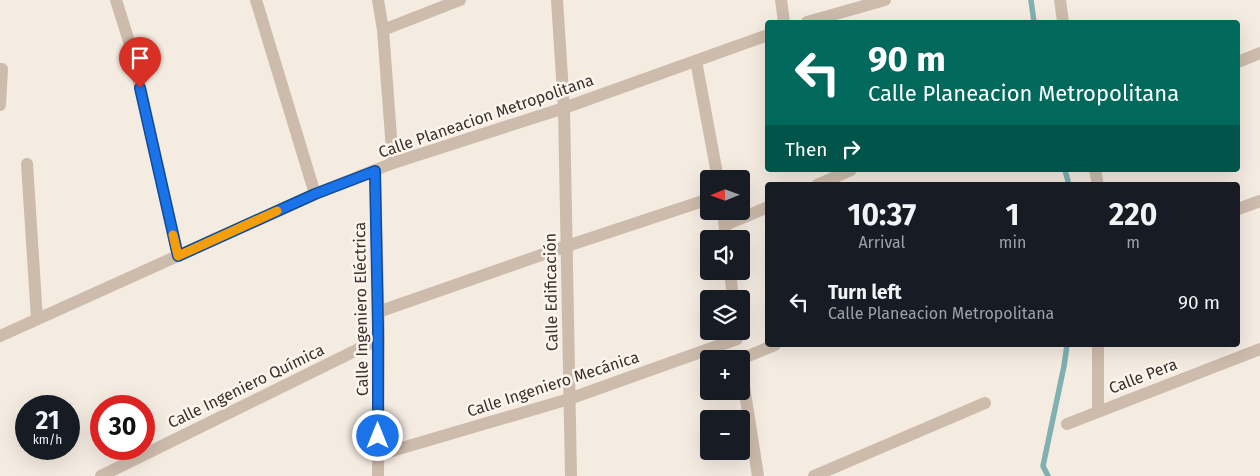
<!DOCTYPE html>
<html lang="en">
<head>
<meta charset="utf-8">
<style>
  body { margin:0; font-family:"Fira Sans",sans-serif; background:#20242c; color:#f1f3f6; height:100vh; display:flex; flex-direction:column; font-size:19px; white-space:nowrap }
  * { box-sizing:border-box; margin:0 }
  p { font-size:16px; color:#9ea1a6 }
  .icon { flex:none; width:28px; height:28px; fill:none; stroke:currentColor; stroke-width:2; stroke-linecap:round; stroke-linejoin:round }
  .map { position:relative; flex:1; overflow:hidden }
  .drawer { position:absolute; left:765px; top:182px; width:475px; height:165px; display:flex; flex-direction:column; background:#171b24; border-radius:5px; box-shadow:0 5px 20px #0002 }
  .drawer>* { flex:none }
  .top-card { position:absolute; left:765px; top:20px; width:475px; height:152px; border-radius:5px; box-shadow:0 5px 20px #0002; background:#00695c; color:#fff; overflow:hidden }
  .needle { width:32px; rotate:269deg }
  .fabs { position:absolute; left:700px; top:170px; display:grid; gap:10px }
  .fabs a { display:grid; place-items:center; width:50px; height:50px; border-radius:5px; background:#171b24; box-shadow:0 5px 20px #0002; font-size:25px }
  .speed { position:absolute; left:15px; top:395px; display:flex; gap:10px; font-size:25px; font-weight:700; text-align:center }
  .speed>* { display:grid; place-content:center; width:65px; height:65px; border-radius:50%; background:#171b24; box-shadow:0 5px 20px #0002; line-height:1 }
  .speed small { font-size:12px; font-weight:400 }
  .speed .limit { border:8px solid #d22; background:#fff; color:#111 }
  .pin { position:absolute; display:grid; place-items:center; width:42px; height:42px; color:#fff; margin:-51px -21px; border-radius:50% 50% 50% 0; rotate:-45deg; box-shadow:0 0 5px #0007 }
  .pin .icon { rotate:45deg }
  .me { position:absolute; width:55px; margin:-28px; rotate:0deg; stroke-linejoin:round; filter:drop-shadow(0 0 4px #0008) }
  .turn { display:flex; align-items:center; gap:18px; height:105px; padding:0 20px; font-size:22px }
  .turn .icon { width:65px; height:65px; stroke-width:2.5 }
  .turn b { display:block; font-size:35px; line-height:42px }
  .then { display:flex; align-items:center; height:48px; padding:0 20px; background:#0003; gap:10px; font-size:19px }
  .eta { display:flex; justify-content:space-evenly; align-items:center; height:85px; text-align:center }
  .eta b { font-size:30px; font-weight:700; line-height:35px }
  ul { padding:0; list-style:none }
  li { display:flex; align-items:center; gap:15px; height:70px; padding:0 20px }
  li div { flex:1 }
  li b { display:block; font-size:19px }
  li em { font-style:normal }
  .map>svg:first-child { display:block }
</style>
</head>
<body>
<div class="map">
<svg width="1260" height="476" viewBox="0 0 1260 476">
  <rect width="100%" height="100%" fill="#f4ebe1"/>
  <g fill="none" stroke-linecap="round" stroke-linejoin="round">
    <g stroke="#7fb0b2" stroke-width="5.5">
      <path d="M1031,0L1034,22"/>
      <path d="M1065,170L1069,185"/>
      <path d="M1048,476L1043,466L1064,366L1067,345"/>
    </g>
    <g stroke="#cdbbac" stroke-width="12">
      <path d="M116,0L132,51L178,256"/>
      <path d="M256,0L315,194"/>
      <path d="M378,0L383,30L393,163"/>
      <path d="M557,0L564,108L571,476"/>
      <path d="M781,0L784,22"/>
      <path d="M1060,0L1063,22"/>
      <path d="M807,22L885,0"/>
      <path d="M383,30L460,0"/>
      <path d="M696,61L718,179"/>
      <path d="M1238,62L1260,53"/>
      <path d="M0,105L2,69"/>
      <path d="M27,164L37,319"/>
      <path d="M1095,170L1098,185"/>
      <path d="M375,171L379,339L378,476"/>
      <path d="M817,185L851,170"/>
      <path d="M1238,209L1260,201"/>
      <path d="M723,211L726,239"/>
      <path d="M725,225L768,207"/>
      <path d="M730,271L733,299"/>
      <path d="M378,312L567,246L709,199"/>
      <path d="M0,336L315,194L393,163L564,108L768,35"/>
      <path d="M1098,345V411"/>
      <path d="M741,359L775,345"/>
      <path d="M741,367L758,476"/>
      <path d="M1067,424L1260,349"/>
      <path d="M378,455L569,399L737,339"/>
      <path d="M101,476L379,339"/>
      <path d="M814,476L985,403"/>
    </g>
  </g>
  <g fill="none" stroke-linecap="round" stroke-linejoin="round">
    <g stroke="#114b97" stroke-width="12">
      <path id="route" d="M140,88L178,256L315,194L375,171L378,326V436"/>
    </g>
    <use href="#route" stroke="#1a73e8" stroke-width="9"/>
    <path stroke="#f59e0b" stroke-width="9" d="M173,235L178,256L277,211"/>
  </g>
  <g text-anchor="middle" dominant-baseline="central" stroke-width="5" stroke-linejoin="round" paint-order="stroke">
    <g font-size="16" fill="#3b302b" stroke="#fbf5ee">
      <text transform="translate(486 116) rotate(-19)">Calle Planeacion Metropolitana</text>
      <text transform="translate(551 292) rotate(-91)">Calle Edificación</text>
      <text transform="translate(361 309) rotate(-91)">Calle Ingeniero Eléctrica</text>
      <text transform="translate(1143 376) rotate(-21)">Calle Pera</text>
      <text transform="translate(553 384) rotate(-18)">Calle Ingeniero Mecánica</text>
      <text transform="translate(246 386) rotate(-26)">Calle Ingeniero Química</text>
    </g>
  </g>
</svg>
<div class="fabs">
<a><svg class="needle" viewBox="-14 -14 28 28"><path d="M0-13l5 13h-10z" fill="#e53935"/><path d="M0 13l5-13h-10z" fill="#9ea1a6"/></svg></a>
<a><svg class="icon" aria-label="sound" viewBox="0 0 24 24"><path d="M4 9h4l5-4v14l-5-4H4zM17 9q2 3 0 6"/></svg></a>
<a><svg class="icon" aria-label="layers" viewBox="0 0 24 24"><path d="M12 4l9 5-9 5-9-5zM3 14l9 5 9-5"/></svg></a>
<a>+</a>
<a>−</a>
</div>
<div class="speed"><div>21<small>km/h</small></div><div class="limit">30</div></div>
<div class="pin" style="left:140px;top:88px;background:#d93025"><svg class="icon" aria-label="arrive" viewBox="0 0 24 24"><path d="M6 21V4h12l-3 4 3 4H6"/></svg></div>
<svg class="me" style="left:378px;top:436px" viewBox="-20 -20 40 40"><circle r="17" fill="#1a73e8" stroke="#fff" stroke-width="3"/><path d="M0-11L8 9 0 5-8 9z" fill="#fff"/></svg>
<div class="top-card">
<div class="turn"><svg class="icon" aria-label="left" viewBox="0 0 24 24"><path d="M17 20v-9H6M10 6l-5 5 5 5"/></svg><div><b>90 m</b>Calle Planeacion Metropolitana</div></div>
<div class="then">Then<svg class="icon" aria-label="right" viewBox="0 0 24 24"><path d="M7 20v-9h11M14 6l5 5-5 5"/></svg></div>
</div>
<section class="drawer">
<div class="eta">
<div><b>10:37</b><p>Arrival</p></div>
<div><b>1</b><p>min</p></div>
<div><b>220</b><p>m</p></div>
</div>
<ul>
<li><svg class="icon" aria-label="left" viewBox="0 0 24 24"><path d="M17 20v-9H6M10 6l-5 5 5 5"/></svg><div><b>Turn left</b><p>Calle Planeacion Metropolitana</p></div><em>90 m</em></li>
</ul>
</section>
</div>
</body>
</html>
